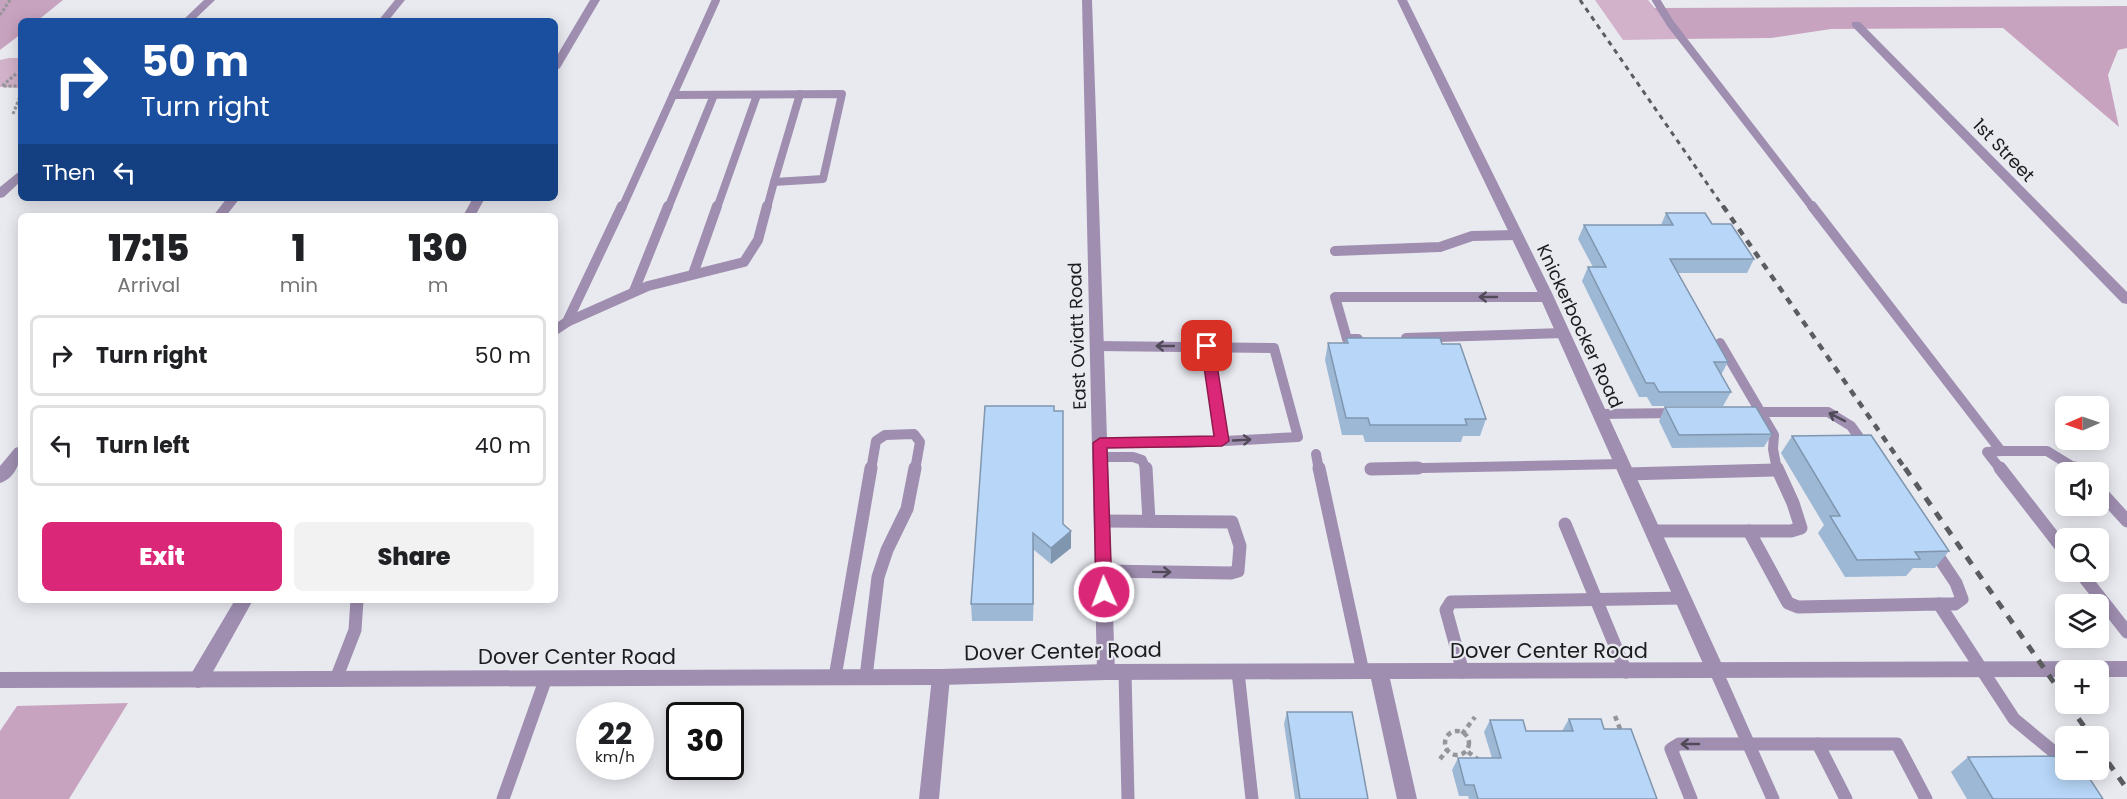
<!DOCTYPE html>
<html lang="en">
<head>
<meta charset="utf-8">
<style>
  body { margin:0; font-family:Poppins,sans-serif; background:#f2f2f2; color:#202124; height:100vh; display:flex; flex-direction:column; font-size:22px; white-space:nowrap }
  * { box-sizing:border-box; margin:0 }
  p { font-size:20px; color:#757577 }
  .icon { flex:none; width:33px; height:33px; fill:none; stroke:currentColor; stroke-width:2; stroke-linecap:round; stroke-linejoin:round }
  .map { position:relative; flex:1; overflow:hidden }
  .panel { position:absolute; left:18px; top:213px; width:540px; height:390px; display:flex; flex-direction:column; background:#fff; border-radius:9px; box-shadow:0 3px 15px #0003 }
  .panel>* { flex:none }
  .banner { position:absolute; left:18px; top:18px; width:540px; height:183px; border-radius:9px; box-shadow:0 3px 15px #0003; background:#1a4fa0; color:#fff; overflow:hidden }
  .needle { width:39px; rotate:268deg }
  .fabs { position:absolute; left:2055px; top:396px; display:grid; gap:12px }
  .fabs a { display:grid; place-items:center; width:54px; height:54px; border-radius:9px; background:#fff; box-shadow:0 3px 15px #0003; font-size:30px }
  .speed { position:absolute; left:576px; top:702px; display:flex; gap:12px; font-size:30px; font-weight:700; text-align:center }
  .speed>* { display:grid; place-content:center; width:78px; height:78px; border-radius:50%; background:#fff; box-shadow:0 3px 15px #0003; line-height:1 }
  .speed small { font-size:15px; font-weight:400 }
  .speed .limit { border:3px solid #111; border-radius:9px; background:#fff; color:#111 }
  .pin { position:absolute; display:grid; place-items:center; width:51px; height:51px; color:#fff; margin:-26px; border-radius:12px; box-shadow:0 3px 9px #0006 }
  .me { position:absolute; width:66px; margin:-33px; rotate:358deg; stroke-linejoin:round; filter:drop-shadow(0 0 4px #0008) }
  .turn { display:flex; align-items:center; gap:21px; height:126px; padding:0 24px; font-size:27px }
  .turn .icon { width:78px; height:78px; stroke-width:2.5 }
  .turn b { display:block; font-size:42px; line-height:51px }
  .then { display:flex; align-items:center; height:57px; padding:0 24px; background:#0003; gap:12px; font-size:22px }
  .eta { display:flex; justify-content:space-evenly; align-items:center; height:102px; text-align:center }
  .eta b { font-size:36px; font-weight:800; line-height:42px }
  .cta { display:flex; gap:12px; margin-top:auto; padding:12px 24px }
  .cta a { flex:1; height:69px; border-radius:9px; background:#db2777; color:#fff; font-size:24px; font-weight:800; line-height:69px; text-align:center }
  .cta a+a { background:#f2f2f2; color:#202124 }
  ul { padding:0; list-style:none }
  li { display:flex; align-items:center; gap:18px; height:81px; margin:0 12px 9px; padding:0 12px; border:3px solid #e0e0e0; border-radius:9px }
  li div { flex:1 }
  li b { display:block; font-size:22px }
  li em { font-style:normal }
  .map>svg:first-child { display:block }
</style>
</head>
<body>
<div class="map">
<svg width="2127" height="799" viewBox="0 0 2127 799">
  <rect width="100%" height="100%" fill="#e9eaf0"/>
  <g fill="#d2b2ca">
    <path d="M1595,0H1648L1679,39L1623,40Z"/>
    <path d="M9,58H21V88L0,87V60Z"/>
  </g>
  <g fill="#c8a3bf">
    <path d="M0,0H63L37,21H21V34L0,50Z"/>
    <path d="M2127,6V48L2118,50L2108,75L2119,127L2003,28L1831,29L1771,38L1679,39L1654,8Z"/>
    <path d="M128,703L69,799H0V731L17,706Z"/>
  </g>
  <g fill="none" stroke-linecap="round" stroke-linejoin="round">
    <g stroke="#95969b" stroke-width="3" stroke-dasharray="3 2" stroke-linecap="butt">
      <path d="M0,15L10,0"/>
      <path d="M16,74L2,86H20L21,89"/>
      <path d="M13,114L21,94"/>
    </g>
    <g stroke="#95969b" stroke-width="4.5" stroke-dasharray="5 4" stroke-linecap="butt">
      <path d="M1615,716L1622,734"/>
      <circle cx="1457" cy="743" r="12"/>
      <path d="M1462,734L1475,717"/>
      <path d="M1468,752L1479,760"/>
      <path d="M1440,759L1448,749"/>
    </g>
    <g stroke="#9f8eb0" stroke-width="8">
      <path d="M1656,0L1670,23L1813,208"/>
      <path d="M673,95L842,94L823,179L774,182L767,208"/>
      <path d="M774,182L800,94"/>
      <path d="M622,208L716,0"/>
      <path d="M668,208L714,95"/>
      <path d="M717,208L757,95"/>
    </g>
    <g stroke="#9f8eb0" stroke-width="10">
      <path d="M1812,206L2001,451L1987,452L2001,470"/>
      <path d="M1335,251L1440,247L1472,236L1516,235"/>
      <path d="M693,274L717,206"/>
      <path d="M634,291L668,206"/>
      <path d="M567,322L648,286L744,262L758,240L767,206"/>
      <path d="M555,330L567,322L622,206"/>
      <path d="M1406,338L1563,333"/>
      <path d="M1358,339H1347L1335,297H1546"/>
      <path d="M1720,343L1774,435L1773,449L1777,470"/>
      <path d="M1097,346L1274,348L1298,437L1187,443H1100"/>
      <path d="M1207,346L1222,441"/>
      <path d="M1746,412H1828L1851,426L1866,447"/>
      <path d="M1599,414L1677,413"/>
      <path d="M2001,451H2047L2078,470"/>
      <path d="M1316,454L1319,470"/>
      <path d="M1100,457H1133L1142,460L1146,470"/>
      <path d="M1371,469L1622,464"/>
      <path d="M871,470L876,441L885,435L914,434L920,442L915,470"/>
    </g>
    <g stroke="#9f8eb0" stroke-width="13">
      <path d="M1146,468L1149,521"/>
      <path d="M1319,468L1363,672"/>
      <path d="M2000,468L2066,553"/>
      <path d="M2075,468L2082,472"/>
      <path d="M1371,469L1418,468"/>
      <path d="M1626,474L1775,470"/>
      <path d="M2098,489L2127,521"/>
      <path d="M1101,521L1232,522L1240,546L1238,571L1231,573L1103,571"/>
      <path d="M1565,524L1626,672"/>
      <path d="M1653,531H1791L1801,528L1793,503L1777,468"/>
      <path d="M1749,531L1788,603L1798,607L1939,604L2014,719L2066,762"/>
      <path d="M1934,550L1956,583L1962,599L1955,604H1939"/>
      <path d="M2080,572L2127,632"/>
      <path d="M1716,671L1773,799"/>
      <path d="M1125,672L1128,799"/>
      <path d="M1238,672L1252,799"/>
      <path d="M1463,672L1446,610L1451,602L1683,598"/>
      <path d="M835,677L871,468"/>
      <path d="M866,677L878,577L887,550L907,509L915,468"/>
      <path d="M336,679L355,630L357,600"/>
      <path d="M1818,744L1846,799"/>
      <path d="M503,799L546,678"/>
      <path d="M1691,799L1671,749L1679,744H1897L1926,799"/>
    </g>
    <g fill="#9f8eb0" fill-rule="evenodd">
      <path d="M204,0H215L193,21H182Z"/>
      <path d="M395,0H405L388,21H378Z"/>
      <path d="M590,0H600L560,68L555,71V59Z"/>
      <path d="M1082,0H1092L1115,672L1113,678L1106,680L1099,678L1097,672Z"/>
      <path d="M1397,0H1407L1552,293L1725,671L1723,677L1716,679L1709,677L1538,293Z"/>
      <path d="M1852,22H1860L2127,292V304L2122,303L1852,26Z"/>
      <path d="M21,170V181L4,197L0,198V187Z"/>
      <path d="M227,198H240L226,216H213Z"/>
      <path d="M473,198H485L475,216H463Z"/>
      <path d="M21,446C21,461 16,478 0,483V466L15,448Z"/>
      <path d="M235,600H253L205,686L198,688L191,686L189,680L191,674Z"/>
      <path d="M941,669L948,671L950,677L939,799H919L932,677L934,671Z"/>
    </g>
    <path fill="#9f8eb0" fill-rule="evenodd" d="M2127,661V677H2098V670H2066V677L1390,679L1417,799H1397L1371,679L1106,680L941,685L0,688V672L941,669L1106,664Z"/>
    <path stroke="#5b5c5f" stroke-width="3" stroke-dasharray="5 5" stroke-linecap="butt" d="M1580,0L1724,208"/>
    <path stroke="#5b5c5f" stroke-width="4.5" stroke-dasharray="7 7" stroke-linecap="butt" d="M1723,206L1906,470"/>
    <g stroke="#5b5c5f" stroke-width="5" stroke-dasharray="9 9" stroke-linecap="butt">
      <path d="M1905,468L2066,700"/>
      <path d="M2068,704L2091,736"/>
      <path d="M2098,748L2127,789"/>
    </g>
  </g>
  <g fill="#9db8d5">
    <path d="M1666,213L1712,224L1754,259L1747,273H1678L1728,362L1721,375L1731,392L1723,406H1652L1647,397H1639L1582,281L1588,267H1593L1578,239L1584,225H1661Z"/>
    <path d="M1346,338L1442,344L1486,419L1480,436H1463L1461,442H1365L1363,435H1342L1325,360L1328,343H1345Z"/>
    <path d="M1665,407L1772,434L1764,447L1672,448L1659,421Z"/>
    <path d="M1054,411L1063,524L1071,548L1051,564L1034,550L1033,621H972L971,604Z"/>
    <path d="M1792,436L1949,551L1935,568H1913L1906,576L1845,577L1818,533L1824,525L1781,453Z"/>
    <path d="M1287,712L1368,799H1295L1284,724Z"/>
    <path d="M1569,719L1604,729L1657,799H1469L1468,796H1459L1452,770L1458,758H1492L1484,732L1490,720L1526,731H1562Z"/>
    <path d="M1968,757L2103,799H1967L1951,772Z"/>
  </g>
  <g fill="#8096ae">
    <path d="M1071,531V548L1051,564V548Z"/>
    <path d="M1033,533L1034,550L1033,621Z"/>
  </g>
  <g fill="#b7d6f8" stroke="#8096ae" stroke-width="1.5">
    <path d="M1666,213H1705L1712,224H1731L1754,259H1670L1728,362H1714L1731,392H1659L1654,383H1646L1588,267H1606L1584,225H1673Z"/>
    <path d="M1346,338H1440L1442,344H1460L1486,419H1465L1467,425H1370L1368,418H1346L1328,343H1348Z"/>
    <path d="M985,406H1054V411H1063V524L1071,531L1051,548L1033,533V604H971Z"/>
    <path d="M1665,407H1756L1772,434L1679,435Z"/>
    <path d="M1871,435L1949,551L1915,552L1920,559L1857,560L1830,516H1840L1792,436Z"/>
    <path d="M1287,712H1352L1368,799H1300Z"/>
    <path d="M1569,719H1601L1604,729H1631L1657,799H1478L1474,785H1465L1458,758H1501L1490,720H1523L1526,731H1573Z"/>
    <path d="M2066,756V770H2084L2103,799H1993L1968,757Z"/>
  </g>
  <defs><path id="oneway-shaft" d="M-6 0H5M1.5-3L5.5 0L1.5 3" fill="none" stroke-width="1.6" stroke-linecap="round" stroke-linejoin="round" transform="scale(1.5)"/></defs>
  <g stroke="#504a59">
    <use href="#oneway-shaft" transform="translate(1488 297) rotate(-180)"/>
    <use href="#oneway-shaft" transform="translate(1165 346) rotate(180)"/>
    <use href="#oneway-shaft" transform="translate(1837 417) rotate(-153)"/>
    <use href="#oneway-shaft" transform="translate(1242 440) rotate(-3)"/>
    <use href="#oneway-shaft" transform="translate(1162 572) rotate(1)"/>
    <use href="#oneway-shaft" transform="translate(1690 744) rotate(180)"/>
  </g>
  <path fill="#db2777" stroke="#8e194d" stroke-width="1.5" d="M1207,342L1214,346L1229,441L1222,446L1107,448L1112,592L1104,598L1098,596L1096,592L1093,443L1100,438L1214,436L1201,346Z"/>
  <g text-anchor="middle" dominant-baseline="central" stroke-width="4.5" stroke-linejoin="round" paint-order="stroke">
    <g font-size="18" fill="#1c1d1f" stroke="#e9eaf0">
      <text transform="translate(2004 150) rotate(46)">1st Street</text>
      <text transform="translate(1580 326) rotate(65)">Knickerbocker Road</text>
      <text transform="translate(1077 336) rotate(-92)">East Oviatt Road</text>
    </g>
    <g font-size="21" fill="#1c1d1f" stroke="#e9eaf0">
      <text x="1549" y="650">Dover Center Road</text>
      <text transform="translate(1063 651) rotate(-1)">Dover Center Road</text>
      <text x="577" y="656">Dover Center Road</text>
    </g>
  </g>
</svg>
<div class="fabs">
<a><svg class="needle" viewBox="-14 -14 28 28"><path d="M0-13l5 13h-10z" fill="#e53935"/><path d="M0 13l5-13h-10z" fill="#757577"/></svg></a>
<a><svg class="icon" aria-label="sound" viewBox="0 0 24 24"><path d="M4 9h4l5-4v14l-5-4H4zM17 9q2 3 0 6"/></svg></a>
<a><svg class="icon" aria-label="search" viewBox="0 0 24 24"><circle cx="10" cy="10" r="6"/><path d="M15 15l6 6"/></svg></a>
<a><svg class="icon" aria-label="layers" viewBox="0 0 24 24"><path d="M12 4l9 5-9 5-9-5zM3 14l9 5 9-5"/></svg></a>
<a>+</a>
<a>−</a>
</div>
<div class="speed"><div>22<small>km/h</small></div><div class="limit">30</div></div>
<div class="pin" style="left:1207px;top:346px;background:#d93025"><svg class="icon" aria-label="arrive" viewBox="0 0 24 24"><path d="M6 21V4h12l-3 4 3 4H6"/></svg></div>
<svg class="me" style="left:1104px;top:592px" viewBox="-20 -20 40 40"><circle r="17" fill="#db2777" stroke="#fff" stroke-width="3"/><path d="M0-11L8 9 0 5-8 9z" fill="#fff"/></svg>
<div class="banner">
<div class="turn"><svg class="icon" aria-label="right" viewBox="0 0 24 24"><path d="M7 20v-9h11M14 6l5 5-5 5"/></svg><div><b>50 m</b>Turn right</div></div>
<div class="then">Then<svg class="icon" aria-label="left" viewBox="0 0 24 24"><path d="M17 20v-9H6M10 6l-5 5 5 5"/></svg></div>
</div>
<section class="panel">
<div class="eta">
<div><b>17:15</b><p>Arrival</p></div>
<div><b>1</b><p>min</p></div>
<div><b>130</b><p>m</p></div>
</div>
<ul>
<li><svg class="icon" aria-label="right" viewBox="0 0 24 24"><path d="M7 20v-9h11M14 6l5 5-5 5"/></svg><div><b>Turn right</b></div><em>50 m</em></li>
<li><svg class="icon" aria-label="left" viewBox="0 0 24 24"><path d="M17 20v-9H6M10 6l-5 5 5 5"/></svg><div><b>Turn left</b></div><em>40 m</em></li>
</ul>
<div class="cta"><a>Exit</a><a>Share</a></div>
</section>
</div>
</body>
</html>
